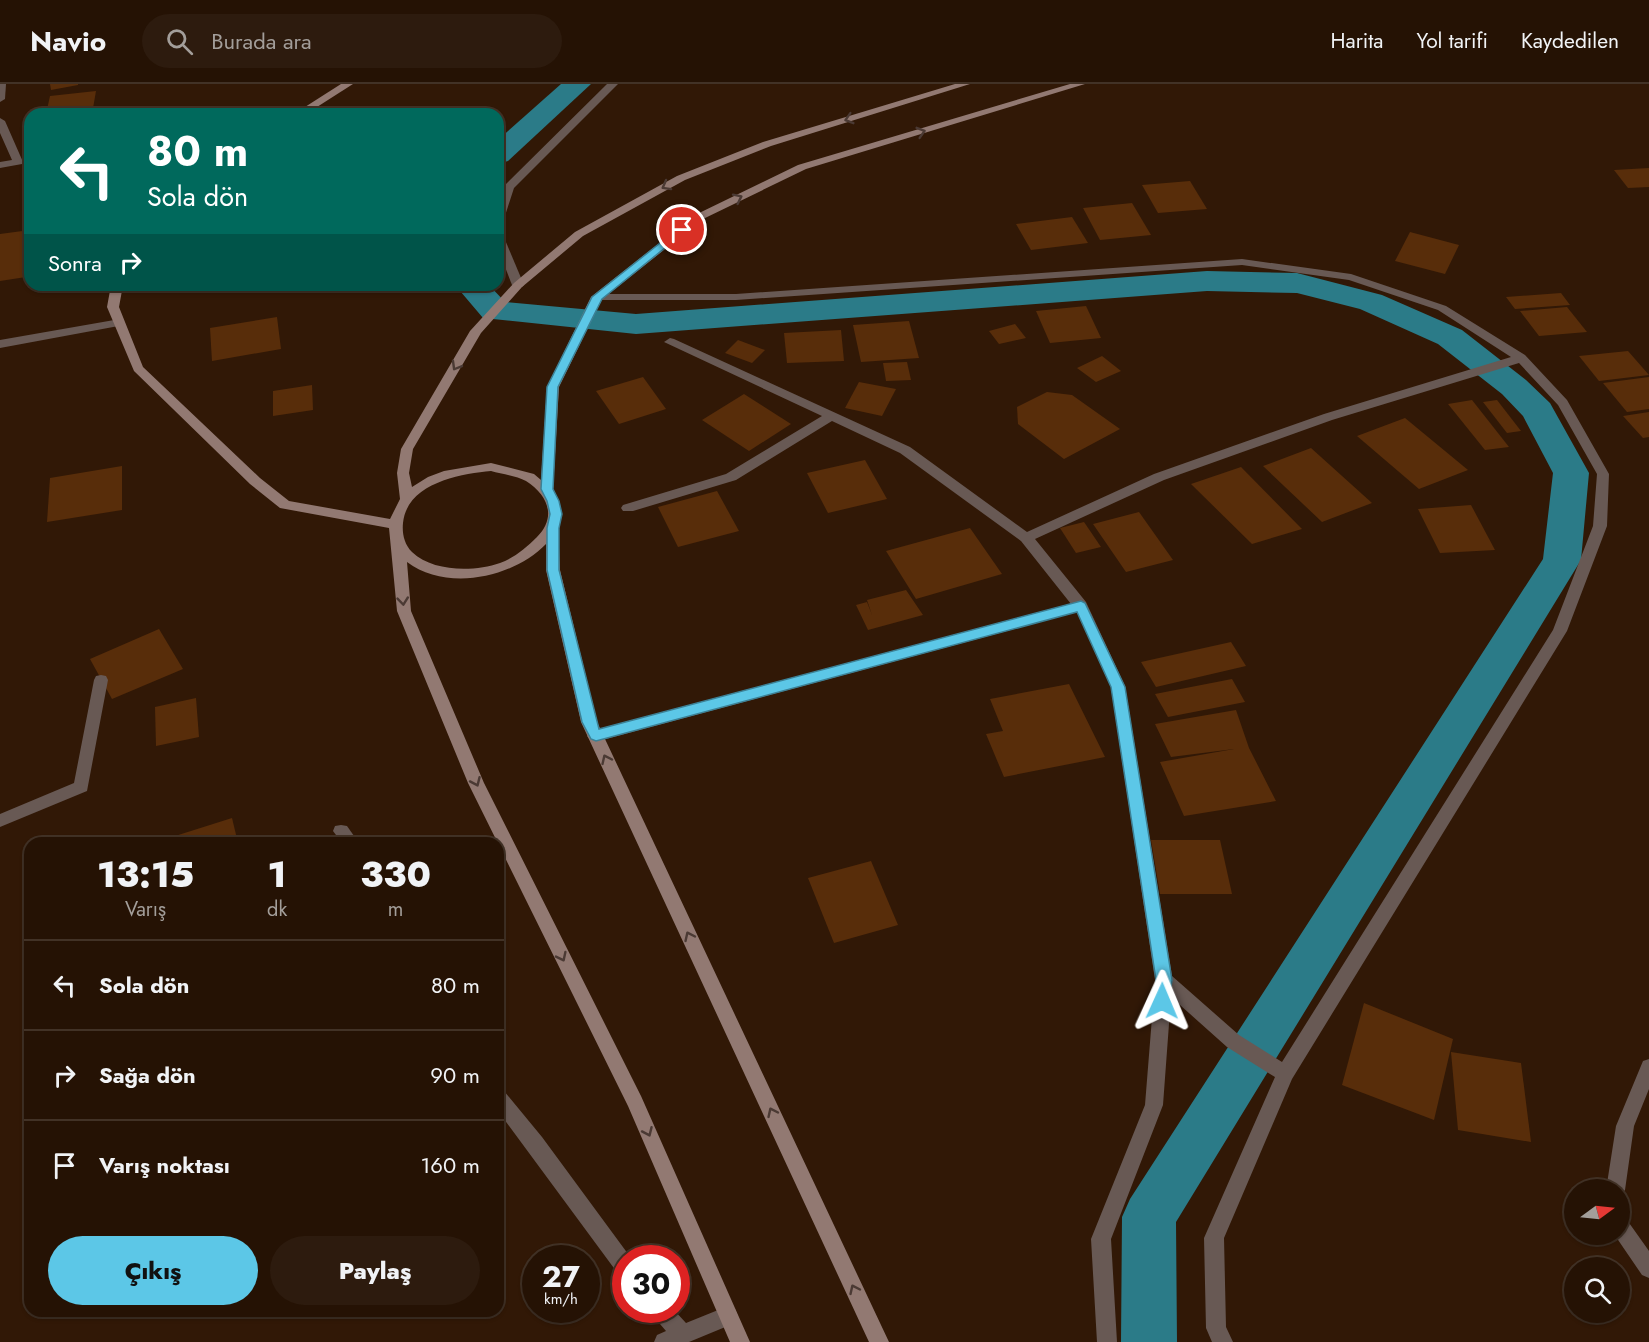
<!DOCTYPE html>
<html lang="tr">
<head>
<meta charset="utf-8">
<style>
  body { margin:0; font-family:Jost,sans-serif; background:#2d1b0e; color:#f1f3f6; height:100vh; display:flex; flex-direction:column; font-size:22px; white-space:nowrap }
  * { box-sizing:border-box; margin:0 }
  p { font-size:20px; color:#a39e9a }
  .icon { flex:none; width:33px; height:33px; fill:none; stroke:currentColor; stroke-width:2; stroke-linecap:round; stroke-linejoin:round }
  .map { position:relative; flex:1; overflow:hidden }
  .side { position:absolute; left:24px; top:753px; width:480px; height:480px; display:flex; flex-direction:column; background:#251204; border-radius:18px; box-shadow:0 2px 4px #0004,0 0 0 2px #423226 }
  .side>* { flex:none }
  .hud { position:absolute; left:24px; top:24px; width:480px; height:183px; border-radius:18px; box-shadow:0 2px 4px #0004,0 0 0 2px #423226; background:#00695c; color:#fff; overflow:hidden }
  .needle { width:39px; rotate:75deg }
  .fabs { position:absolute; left:1564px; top:1095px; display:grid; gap:12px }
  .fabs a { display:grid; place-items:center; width:66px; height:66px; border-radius:50%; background:#251204; box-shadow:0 2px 4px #0004,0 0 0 2px #423226; font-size:30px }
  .speed { position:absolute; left:522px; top:1161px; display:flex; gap:12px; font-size:30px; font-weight:700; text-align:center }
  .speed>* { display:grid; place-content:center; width:78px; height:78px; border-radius:50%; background:#251204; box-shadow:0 2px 4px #0004,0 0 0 2px #423226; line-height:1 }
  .speed small { font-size:15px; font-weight:400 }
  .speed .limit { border:9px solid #d22; background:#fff; color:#111 }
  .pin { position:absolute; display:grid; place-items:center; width:51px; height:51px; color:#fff; margin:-26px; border:3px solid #fff; border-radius:50%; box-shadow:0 2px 6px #0007 }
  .me { position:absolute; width:66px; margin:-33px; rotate:1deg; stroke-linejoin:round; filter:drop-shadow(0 0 4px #0008) }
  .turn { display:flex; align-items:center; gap:21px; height:126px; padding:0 24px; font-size:27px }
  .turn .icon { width:78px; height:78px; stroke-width:2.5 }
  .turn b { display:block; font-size:42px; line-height:51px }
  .then { display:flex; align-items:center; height:57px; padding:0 24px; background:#0003; gap:12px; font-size:22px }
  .eta { display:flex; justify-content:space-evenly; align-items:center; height:102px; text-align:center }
  .eta b { font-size:36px; font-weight:800; line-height:42px }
  .primary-button { display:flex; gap:12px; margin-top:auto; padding:12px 24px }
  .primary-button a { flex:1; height:69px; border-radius:36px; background:#5cc7e7; color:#111; font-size:24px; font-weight:800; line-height:69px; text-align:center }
  .primary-button a+a { background:#2d1b0e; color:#f1f3f6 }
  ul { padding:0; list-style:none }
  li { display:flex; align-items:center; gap:18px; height:90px; padding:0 24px; border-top:2px solid #423226 }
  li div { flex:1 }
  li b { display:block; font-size:22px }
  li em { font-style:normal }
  header { display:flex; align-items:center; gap:36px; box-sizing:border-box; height:84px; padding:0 30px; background:#251204; border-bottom:2px solid #423226 }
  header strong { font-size:28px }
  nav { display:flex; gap:33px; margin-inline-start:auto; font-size:21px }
  .search { width:420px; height:54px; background:#2d1b0e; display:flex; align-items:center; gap:15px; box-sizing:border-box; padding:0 21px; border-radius:33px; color:#a39e9a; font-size:22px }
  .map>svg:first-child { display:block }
</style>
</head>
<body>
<header>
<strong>Navio</strong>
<div class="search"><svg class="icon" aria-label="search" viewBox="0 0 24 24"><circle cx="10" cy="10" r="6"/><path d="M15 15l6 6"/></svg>Burada ara</div>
<nav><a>Harita</a><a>Yol tarifi</a><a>Kaydedilen</a></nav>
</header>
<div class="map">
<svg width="1649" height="1258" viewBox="0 0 1649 1258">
  <rect width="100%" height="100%" fill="#311806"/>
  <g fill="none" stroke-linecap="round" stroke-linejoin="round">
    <g fill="#2b7b88" fill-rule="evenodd">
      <path d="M561,0H591L508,77L498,80V56Z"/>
      <path d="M1207,187L1297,189L1382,211L1462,246L1526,296L1550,319L1589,389L1581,476L1176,1138L1177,1258H1121L1122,1133L1130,1115L1543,475L1553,389L1523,332L1502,310L1438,260L1360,225L1297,209L1207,207L636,250L483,234L455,201H489L505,218L636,230Z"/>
    </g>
  </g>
  <g fill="#582d0a">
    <path d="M50,0H78V1L51,6Z"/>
    <path d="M96,7L92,30H46L50,12Z"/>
    <path d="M1649,84V103L1628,104L1614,86Z"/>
    <path d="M1190,97L1207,125L1158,129L1142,101Z"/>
    <path d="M1132,119L1151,151L1100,156L1083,124Z"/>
    <path d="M1072,133L1088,159L1031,166L1016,140Z"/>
    <path d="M30,146V181H28L26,193L0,197V150Z"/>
    <path d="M1410,148L1459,161L1445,190L1395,177Z"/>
    <path d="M1561,209L1570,221L1515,225L1506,213Z"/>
    <path d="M1086,222L1101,254L1050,259L1036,227Z"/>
    <path d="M1567,223L1587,248L1539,252L1520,227Z"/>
    <path d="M277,233L281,265L212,277L210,244Z"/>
    <path d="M909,237L919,274L861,278L853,241Z"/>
    <path d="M1015,240L1026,254L999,260L989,247Z"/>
    <path d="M841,246L844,277L787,279L784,249Z"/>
    <path d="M738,256L765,266L752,279L725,269Z"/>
    <path d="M1628,267L1649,291L1599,297L1579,272Z"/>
    <path d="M1102,272L1121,287L1096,298L1077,284Z"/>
    <path d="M907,278L911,296L886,297L883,279Z"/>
    <path d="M643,293L666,325L619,340L596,307Z"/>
    <path d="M1649,293V325L1627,328L1603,299Z"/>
    <path d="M859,298L896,305L882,332L845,324Z"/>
    <path d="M312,301L313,326L273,332V307Z"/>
    <path d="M1047,308L1072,311L1120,345L1064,375L1018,340L1017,323Z"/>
    <path d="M744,310L791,340L749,367L702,336Z"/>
    <path d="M1472,316L1509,363L1485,366L1448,320Z"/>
    <path d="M1497,316L1521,347L1507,349L1483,318Z"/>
    <path d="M1649,328V353L1643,354L1623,332Z"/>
    <path d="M1405,334L1468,386L1419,405L1357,352Z"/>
    <path d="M1311,364L1372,419L1322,438L1263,382Z"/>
    <path d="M865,376L887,415L828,429L807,389Z"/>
    <path d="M122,382V426L47,438L50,394Z"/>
    <path d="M1241,383L1302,445L1252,460L1191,400Z"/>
    <path d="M717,407L739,447L678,463L658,423Z"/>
    <path d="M1471,421L1495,466L1440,469L1418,425Z"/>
    <path d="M1139,428L1173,476L1126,488L1093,440Z"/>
    <path d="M1084,438L1101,463L1076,469L1060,444Z"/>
    <path d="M970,444L1002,490L916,515L886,467Z"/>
    <path d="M906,506L923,531L868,546L856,521L867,518L872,531L867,516Z"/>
    <path d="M159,545L183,585L112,615L90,575Z"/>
    <path d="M1231,558L1246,582L1156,603L1141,578Z"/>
    <path d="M1232,595L1245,618L1168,633L1155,610Z"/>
    <path d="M1069,600L1105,673L1004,693L986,650L1003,647L990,615Z"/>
    <path d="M196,614L199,653L156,662L155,623Z"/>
    <path d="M1236,626L1249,664L1276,717L1184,732L1160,678L1234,665L1171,673L1155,640Z"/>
    <path d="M232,734L238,759H153Z"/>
    <path d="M1151,756H1220L1232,810H1160Z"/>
    <path d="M871,777L898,841L834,859L808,794Z"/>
    <path d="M1364,919L1453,955L1434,1036L1342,1001Z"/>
    <path d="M1451,968L1521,979L1531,1058L1458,1046Z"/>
  </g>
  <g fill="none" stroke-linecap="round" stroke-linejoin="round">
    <g fill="#685954" fill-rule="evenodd">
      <path d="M0,0H6L5,15L0,18Z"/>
      <path d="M607,0H618L514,104L503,138L498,141V121L505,101Z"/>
      <path d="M0,34L5,37L23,78L22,80L0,84V78L12,76L0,49Z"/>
      <path d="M498,148L503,151L524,201L522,203H514L512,201L498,165Z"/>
      <path d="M1242,175L1351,190L1446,222L1525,271L1567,316L1609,390L1607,442L1567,547L1292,995L1224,1154L1226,1243L1233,1258H1212L1206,1244L1204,1154L1275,993L1227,963L1171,913L1163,1021L1111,1155L1117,1258H1097L1091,1155L1145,1021L1155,896L1111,602L1077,528L595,658L590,656L587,652L590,648L595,646L1071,520L1021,457L900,369L832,337L736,396L633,427H623L621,424L623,421L726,390L822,332L664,258L670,254L674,255L910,363L1027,448L1154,390L1324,330L1511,273L1438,226L1349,196L1242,181L736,216H597L591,213L597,210H736ZM1519,279L1558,321L1597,390L1593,442L1553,546L1282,978L1239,951L1172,892L1125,602L1086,518L1035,455L1164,396L1332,336Z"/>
      <path d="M120,235L124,237V241L0,264V256Z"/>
      <path d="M101,591L106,592L108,596L87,707L0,743V730L74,699L94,596L96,592Z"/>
      <path d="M341,741L347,742L359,759H342L333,747L335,742Z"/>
      <path d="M1649,975V1005L1634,1042L1625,1106L1620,1113V1106H1606L1616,1042L1643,977Z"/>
      <path d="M498,1005L504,1007L542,1053L631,1174H626V1194L619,1191L498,1027Z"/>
      <path d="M1620,1134L1627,1136L1649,1167V1194L1642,1191L1614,1150H1620Z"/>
      <path d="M728,1222L735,1225L738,1232L735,1239L689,1258H654L657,1251L666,1247L654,1233L651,1226H674L686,1239Z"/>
    </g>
    <g fill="#927972" fill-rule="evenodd">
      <path d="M341,0H353L306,30H294Z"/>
      <path d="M955,0H970L771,62L685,96L583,152L522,203L481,249L413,365L409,389L412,403L428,393L444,387L491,379L534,390L541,396L547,303L591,213L695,131L798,81L1070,0H1085L806,85L703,135L602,215L559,303L553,405L562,430L558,441L560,486L597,638L889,1258H869L581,638L546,486V460C513,494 447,508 407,478L411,527L484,699L641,1012L750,1258H730L628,1022L468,699L397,527L389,444L280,424L250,400L134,287L107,223L111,201H123L119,223L143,283L260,394L289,417L390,435L400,415L397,389L401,365L470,247L514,199L575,148L677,92L763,58ZM491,387C502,390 517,392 526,397C548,411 557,433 537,453C526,464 514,474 500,479C474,488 433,488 412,468C404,460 402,449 403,439C407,399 460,390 491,387Z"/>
    </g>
  </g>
  <defs><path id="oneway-chevron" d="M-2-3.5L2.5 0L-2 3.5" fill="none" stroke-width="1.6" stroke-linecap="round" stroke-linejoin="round" transform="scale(1.5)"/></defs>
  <g stroke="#4b3a34">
    <use href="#oneway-chevron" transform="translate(849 35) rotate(163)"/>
    <use href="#oneway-chevron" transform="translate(921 48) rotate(-17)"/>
    <use href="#oneway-chevron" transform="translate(666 102) rotate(151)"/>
    <use href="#oneway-chevron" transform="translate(738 114) rotate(-26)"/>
    <use href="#oneway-chevron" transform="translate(456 282) rotate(120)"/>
    <use href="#oneway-chevron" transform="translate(403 517) rotate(84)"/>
    <use href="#oneway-chevron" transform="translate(606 675) rotate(-115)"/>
    <use href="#oneway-chevron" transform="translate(476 698) rotate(66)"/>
    <use href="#oneway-chevron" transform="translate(689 852) rotate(-115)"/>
    <use href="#oneway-chevron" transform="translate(562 873) rotate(64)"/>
    <use href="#oneway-chevron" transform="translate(772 1028) rotate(-115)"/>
    <use href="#oneway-chevron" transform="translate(648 1048) rotate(66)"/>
    <use href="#oneway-chevron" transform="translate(854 1205) rotate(-115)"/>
  </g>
  <path fill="#5cc7e7" stroke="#3c8196" stroke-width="1.5" d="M679,144L687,146L602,215L558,303L553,405L559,417L562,430L559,444V486L599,645L1081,517L1085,519L1125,603L1172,896L1168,922L1162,924L1157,922L1154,917L1156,896L1111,603L1077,528L596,657L591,655L582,638L547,486V444L550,430L547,417L541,405L547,303L592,213Z"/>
</svg>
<div class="fabs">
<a><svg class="needle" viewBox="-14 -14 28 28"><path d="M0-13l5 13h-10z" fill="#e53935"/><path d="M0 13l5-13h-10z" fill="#a39e9a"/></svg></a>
<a><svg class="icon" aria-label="search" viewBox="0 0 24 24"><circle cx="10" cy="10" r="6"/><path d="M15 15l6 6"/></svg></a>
</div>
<div class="speed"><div>27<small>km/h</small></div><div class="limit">30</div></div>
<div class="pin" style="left:682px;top:146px;background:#d93025"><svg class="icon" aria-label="arrive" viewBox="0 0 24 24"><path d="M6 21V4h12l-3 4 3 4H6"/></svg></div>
<svg class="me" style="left:1162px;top:917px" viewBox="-20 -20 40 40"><path d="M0-17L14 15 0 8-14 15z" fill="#5cc7e7" stroke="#fff" stroke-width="4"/></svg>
<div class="hud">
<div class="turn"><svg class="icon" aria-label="left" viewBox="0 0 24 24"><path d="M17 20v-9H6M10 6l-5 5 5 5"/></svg><div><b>80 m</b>Sola dön</div></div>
<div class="then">Sonra<svg class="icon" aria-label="right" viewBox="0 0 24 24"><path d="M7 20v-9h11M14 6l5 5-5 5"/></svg></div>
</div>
<section class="side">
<div class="eta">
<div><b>13:15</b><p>Varış</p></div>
<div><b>1</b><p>dk</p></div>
<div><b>330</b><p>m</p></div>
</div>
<ul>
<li><svg class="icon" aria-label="left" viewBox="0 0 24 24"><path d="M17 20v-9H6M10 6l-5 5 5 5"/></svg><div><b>Sola dön</b></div><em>80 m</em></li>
<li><svg class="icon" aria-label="right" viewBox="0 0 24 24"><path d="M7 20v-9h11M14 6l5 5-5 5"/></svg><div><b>Sağa dön</b></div><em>90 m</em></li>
<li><svg class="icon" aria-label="arrive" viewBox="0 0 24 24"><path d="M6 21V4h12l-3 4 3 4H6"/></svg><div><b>Varış noktası</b></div><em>160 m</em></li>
</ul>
<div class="primary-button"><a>Çıkış</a><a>Paylaş</a></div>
</section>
</div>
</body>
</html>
